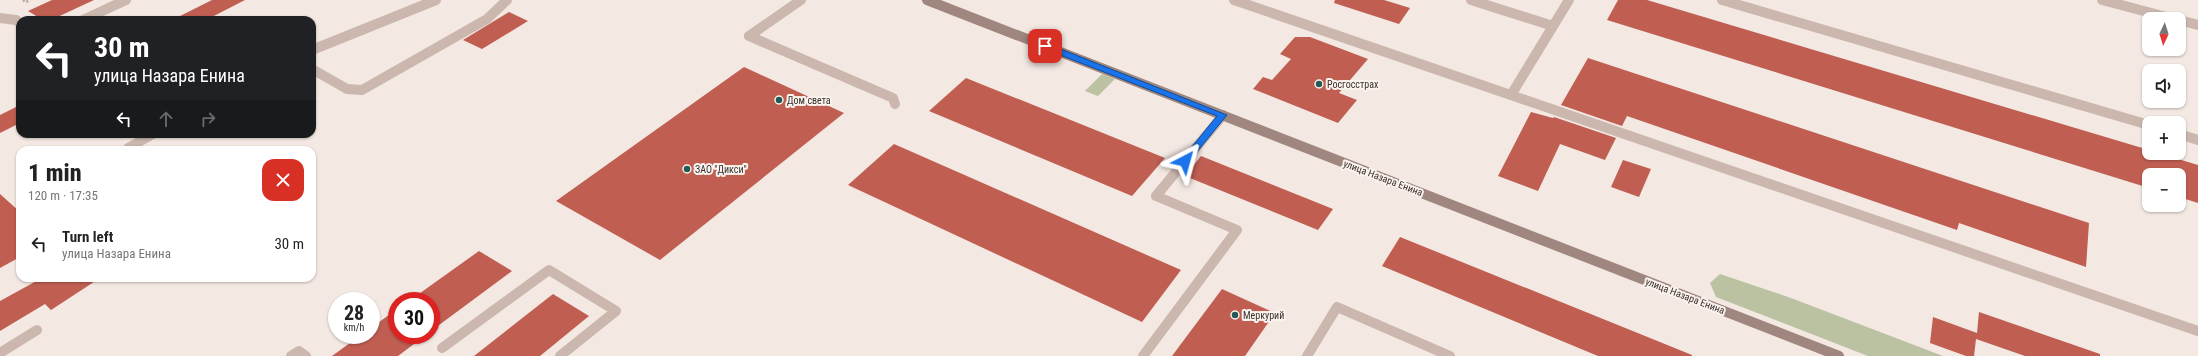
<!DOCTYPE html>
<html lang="en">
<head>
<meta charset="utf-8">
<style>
  body { margin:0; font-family:"Roboto Condensed",sans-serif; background:#f2f2f2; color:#222; height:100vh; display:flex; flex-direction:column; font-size:15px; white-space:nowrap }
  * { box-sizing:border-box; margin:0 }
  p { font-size:13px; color:#767676 }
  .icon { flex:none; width:22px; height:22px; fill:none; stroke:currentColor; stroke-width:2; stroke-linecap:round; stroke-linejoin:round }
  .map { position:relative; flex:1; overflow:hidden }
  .sheet { position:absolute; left:16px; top:146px; width:300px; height:136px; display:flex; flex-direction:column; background:#fff; border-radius:12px; box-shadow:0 1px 3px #0004 }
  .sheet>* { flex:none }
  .guide { position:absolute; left:16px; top:16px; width:300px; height:122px; border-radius:12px; box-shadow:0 1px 3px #0004; background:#202124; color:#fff; overflow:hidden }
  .needle { width:26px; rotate:184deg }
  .fabs { position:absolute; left:2142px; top:12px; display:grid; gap:8px }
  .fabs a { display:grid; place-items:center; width:44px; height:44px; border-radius:8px; background:#fff; box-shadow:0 1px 3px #0004; font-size:20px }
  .speed { position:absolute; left:328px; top:292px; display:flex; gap:8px; font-size:20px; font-weight:700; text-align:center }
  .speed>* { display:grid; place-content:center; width:52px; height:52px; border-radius:50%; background:#fff; box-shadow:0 1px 3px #0004; line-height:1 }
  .speed small { font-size:10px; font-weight:400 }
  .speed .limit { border:6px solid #d22; background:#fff; color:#111 }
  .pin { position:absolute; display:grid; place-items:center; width:34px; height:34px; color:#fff; margin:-17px; border-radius:8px; box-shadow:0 2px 6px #0006 }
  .me { position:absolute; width:44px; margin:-22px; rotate:39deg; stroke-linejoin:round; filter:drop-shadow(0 0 3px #0008) }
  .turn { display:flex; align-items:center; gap:14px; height:84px; padding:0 12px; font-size:18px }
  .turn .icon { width:52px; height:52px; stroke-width:2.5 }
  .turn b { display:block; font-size:28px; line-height:34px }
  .lanes { display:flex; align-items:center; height:38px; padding:0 12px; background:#0003; justify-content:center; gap:20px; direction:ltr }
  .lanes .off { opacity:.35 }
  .round { display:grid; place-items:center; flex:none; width:42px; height:42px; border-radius:12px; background:#f2f2f2 }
  .head { display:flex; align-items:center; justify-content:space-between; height:68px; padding:0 12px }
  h1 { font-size:24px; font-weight:800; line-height:30px }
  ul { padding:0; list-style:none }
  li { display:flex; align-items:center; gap:12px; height:60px; padding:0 12px }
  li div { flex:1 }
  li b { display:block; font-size:15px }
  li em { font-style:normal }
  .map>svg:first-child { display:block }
</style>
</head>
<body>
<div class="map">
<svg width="2198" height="356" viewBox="0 0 2198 356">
  <rect width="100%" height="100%" fill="#f3e8e2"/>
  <g fill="#bbc2a2">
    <path d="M1102,74L1115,79L1098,96L1085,91Z"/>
    <path d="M1720,274L1791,298L1943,356H1868L1716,297L1710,283Z"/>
  </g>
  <g fill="#c05e52">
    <path d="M52,0H94L51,20H43L28,11Z"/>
    <path d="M212,0H245L206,20H172Z"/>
    <path d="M1335,0H1384L1410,8L1399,24L1334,3Z"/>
    <path d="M1618,0H1647L2149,150V153H2158L2198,165V203L2179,197V175H2149V188L1607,20Z"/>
    <path d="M509,12L528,21L482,49L463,40Z"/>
    <path d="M1295,37H1310L1368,59L1339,93L1357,100L1338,123L1253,89L1263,77L1272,80L1291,59L1280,54Z"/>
    <path d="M1588,58L2089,223L2086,267L1959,223L1957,230L1627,116L1622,126L1561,105Z"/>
    <path d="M744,67L844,113L660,260L556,201Z"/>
    <path d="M966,78L1165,158L1132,196L929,111Z"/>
    <path d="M20,105V123L0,133V115Z"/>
    <path d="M1531,112L1553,118L1554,117L1616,138L1605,160L1560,144L1538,191L1498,176Z"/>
    <path d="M894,144L1181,270L1142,322L848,185Z"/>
    <path d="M1201,156L1333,209L1318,230L1185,176Z"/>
    <path d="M1623,160L1651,169L1639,197L1611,187Z"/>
    <path d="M0,194L20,212V257L0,268Z"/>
    <path d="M1400,237L1692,355V356H1598L1382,266Z"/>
    <path d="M479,251L512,271L431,331V301H409Z"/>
    <path d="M42,278H100L51,310L45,304L0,331V301Z"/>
    <path d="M1222,289L1275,313L1245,356H1172Z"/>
    <path d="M553,294L589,316L540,356H474Z"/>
    <path d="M397,309V335H426L398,356H332L361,335H371V328Z"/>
    <path d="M1979,312L2100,354V356H2025L1976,339L1974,356H1966L1930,343L1933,317L1977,333Z"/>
  </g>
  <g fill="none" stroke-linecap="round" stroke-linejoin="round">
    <path stroke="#b7a198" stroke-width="2.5" stroke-dasharray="2 2" stroke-linecap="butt" d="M23,0L26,2L30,0"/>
    <g stroke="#cbb7ae" stroke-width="10">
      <path d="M1234,0L2198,331"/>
      <path d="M1471,0L1553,26"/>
      <path d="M1722,0L2149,125"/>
      <path d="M2102,0L2174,19"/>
      <path d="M0,18L16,20L20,23"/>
      <path d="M83,20L126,0"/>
      <path d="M2179,20L2198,25"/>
      <path d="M749,36L893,98L895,104"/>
      <path d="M749,36L801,0"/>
      <path d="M312,50L436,0"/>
      <path d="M312,69L347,89L362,90L487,19L507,0"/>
      <path d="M1511,95L1569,0"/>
      <path d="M2179,134L2198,140"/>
      <path d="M128,148L153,134"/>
      <path d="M442,348L549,270L616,311L560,356"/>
      <path d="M0,353L37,330"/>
      <path d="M291,356L299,351L306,356"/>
      <path d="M1307,356L1337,307L1450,356"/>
    </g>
    <path stroke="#cbb7ae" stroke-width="10" d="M1143,356L1237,230L1156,196L1223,115"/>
    <path stroke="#9f867f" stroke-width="10" d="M927,0L1839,356"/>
  </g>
  <path fill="#1a73e8" stroke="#114b97" d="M1042,44H1048L1227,115L1188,163H1182V159L1217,116L1042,48Z"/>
  <g fill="#235a56" stroke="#faf3ee" stroke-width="1.5">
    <circle cx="1319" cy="84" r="4"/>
    <circle cx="779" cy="100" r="4"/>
    <circle cx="687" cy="169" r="4"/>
    <circle cx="1235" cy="315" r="4"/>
  </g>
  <g text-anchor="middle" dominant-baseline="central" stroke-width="4" stroke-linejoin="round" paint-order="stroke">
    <g font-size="10" fill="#3a2e2c" stroke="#faf3ee" text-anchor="start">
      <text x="1327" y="84">Росгосстрах</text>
      <text x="787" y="100">Дом света</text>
      <text x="695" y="169">ЗАО "Дикси"</text>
      <text x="1243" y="315">Меркурий</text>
    </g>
    <g font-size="10" fill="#3a2e2c" stroke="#faf3ee">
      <text transform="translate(1383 178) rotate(21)">улица Назара Енина</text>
      <text transform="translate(1685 296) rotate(21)">улица Назара Енина</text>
    </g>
  </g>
</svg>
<div class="fabs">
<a><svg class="needle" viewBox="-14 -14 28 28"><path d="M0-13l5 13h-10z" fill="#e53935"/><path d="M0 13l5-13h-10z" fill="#767676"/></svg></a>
<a><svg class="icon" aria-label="sound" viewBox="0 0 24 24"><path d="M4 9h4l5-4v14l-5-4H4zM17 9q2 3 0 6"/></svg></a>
<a>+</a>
<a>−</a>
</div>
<div class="speed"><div>28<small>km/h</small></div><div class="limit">30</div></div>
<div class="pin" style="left:1045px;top:46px;background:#d93025"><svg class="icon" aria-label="arrive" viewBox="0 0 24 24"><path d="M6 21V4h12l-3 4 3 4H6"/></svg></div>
<svg class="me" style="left:1185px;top:161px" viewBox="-20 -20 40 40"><path d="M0-17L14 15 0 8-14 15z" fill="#1a73e8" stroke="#fff" stroke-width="4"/></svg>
<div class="guide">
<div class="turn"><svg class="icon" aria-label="left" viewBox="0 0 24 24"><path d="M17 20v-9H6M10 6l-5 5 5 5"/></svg><div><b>30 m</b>улица Назара Енина</div></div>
<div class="lanes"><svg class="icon" aria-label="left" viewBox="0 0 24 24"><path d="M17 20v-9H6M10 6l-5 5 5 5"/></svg><svg class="icon off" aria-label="ahead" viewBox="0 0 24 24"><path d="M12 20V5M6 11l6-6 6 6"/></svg><svg class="icon off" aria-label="right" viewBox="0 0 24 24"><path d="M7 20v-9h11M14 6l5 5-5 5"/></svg></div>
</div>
<section class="sheet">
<div class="head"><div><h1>1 min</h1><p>120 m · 17:35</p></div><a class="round" style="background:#d93025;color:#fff"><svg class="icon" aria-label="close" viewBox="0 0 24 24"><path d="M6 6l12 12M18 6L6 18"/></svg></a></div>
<ul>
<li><svg class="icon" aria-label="left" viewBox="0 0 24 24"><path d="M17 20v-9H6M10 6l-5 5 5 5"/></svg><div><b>Turn left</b><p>улица Назара Енина</p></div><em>30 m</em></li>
</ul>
</section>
</div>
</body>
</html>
